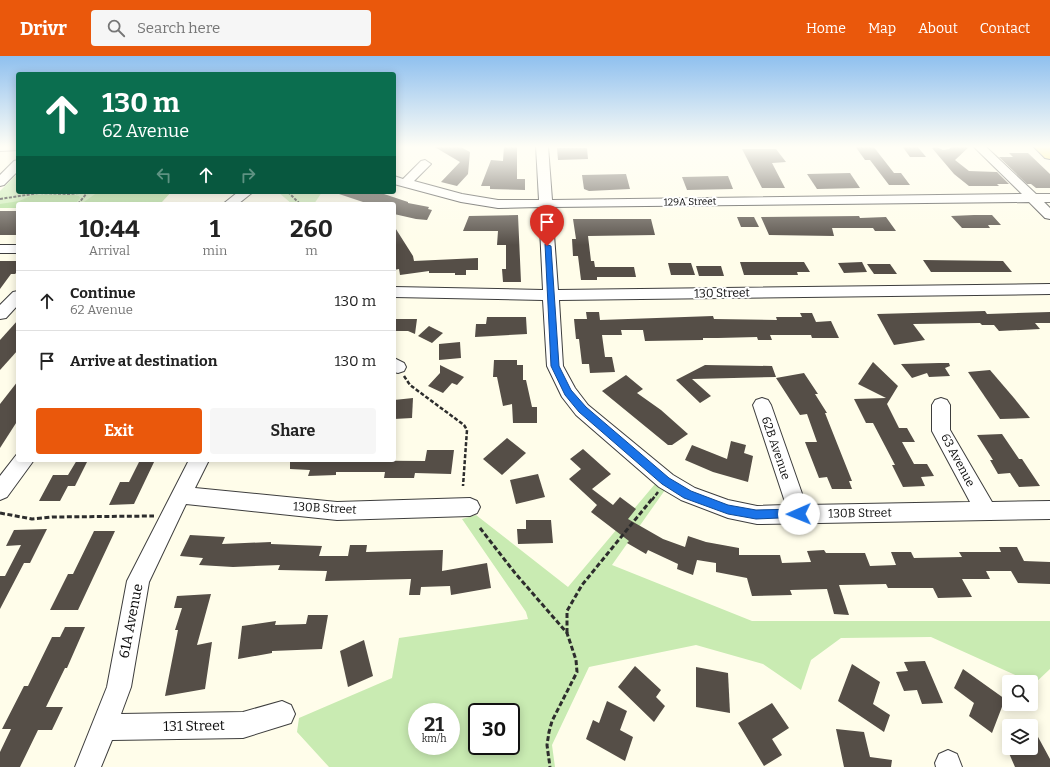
<!DOCTYPE html>
<html lang="en">
<head>
<meta charset="utf-8">
<style>
  body { margin:0; font-family:Bitter,serif; background:#f6f6f6; color:#222; height:100vh; display:flex; flex-direction:column; font-size:15px; white-space:nowrap }
  * { box-sizing:border-box; margin:0 }
  p { font-size:13px; color:#767676 }
  .icon { flex:none; width:22px; height:22px; fill:none; stroke:currentColor; stroke-width:2; stroke-linecap:round; stroke-linejoin:round }
  .map { position:relative; flex:1; overflow:hidden }
  .side { position:absolute; left:16px; top:146px; width:380px; height:260px; display:flex; flex-direction:column; background:#fff; border-radius:4px; box-shadow:0 2px 10px #0003 }
  .side>* { flex:none }
  .hud { position:absolute; left:16px; top:16px; width:380px; height:122px; border-radius:4px; box-shadow:0 2px 10px #0003; background:#0b6e4f; color:#fff; overflow:hidden }
  .tools { position:absolute; left:1002px; top:619px; display:grid; gap:8px }
  .tools a { display:grid; place-items:center; width:36px; height:36px; border-radius:4px; background:#fff; box-shadow:0 2px 10px #0003; font-size:20px }
  .speed { position:absolute; left:408px; top:647px; display:flex; gap:8px; font-size:20px; font-weight:700; text-align:center }
  .speed>* { display:grid; place-content:center; width:52px; height:52px; border-radius:50%; background:#fff; box-shadow:0 2px 10px #0003; line-height:1 }
  .speed small { font-size:10px; font-weight:400 }
  .speed .limit { border:2px solid #111; border-radius:6px; background:#fff; color:#111 }
  .pin { position:absolute; display:grid; place-items:center; width:34px; height:34px; color:#fff; margin:-41px -17px; border-radius:50% 50% 50% 0; rotate:-45deg; box-shadow:0 0 4px #0007 }
  .pin .icon { rotate:45deg }
  .me { position:absolute; width:44px; margin:-22px; rotate:269deg; stroke-linejoin:round; filter:drop-shadow(0 0 3px #0008) }
  .turn { display:flex; align-items:center; gap:14px; height:84px; padding:0 20px; font-size:18px }
  .turn .icon { width:52px; height:52px; stroke-width:2.5 }
  .turn b { display:block; font-size:28px; line-height:34px }
  .lanes { display:flex; align-items:center; height:38px; padding:0 20px; background:#0003; justify-content:center; gap:20px; direction:ltr }
  .lanes .off { opacity:.35 }
  .eta { display:flex; justify-content:space-evenly; align-items:center; height:68px; text-align:center }
  .eta b { font-size:24px; font-weight:700; line-height:28px }
  .cta { display:flex; gap:8px; margin-top:auto; padding:8px 20px }
  .cta a { flex:1; height:46px; border-radius:4px; background:#ea580c; color:#fff; font-size:16px; font-weight:700; line-height:46px; text-align:center }
  .cta a+a { background:#f6f6f6; color:#222 }
  ul { padding:0; list-style:none }
  li { display:flex; align-items:center; gap:12px; height:60px; padding:0 20px; border-top:1px solid #e0e0e0 }
  li div { flex:1 }
  li b { display:block; font-size:15px }
  li em { font-style:normal }
  header { display:flex; align-items:center; gap:24px; box-sizing:border-box; height:56px; padding:0 20px; background:#ea580c; color:#fff }
  header strong { font-size:19px }
  nav { display:flex; gap:22px; margin-inline-start:auto; font-size:14px }
  .search { width:280px; height:36px; background:#f6f6f6; display:flex; align-items:center; gap:10px; box-sizing:border-box; padding:0 14px; border-radius:4px; color:#767676; font-size:15px }
  .map>svg:first-child { display:block }
</style>
</head>
<body>
<header>
<strong>Drivr</strong>
<div class="search"><svg class="icon" aria-label="search" viewBox="0 0 24 24"><circle cx="10" cy="10" r="6"/><path d="M15 15l6 6"/></svg>Search here</div>
<nav><a>Home</a><a>Map</a><a>About</a><a>Contact</a></nav>
</header>
<div class="map">
<svg width="1050" height="711" viewBox="0 0 1050 711">
  <rect width="100%" height="100%" fill="#fffdea"/>
  <g fill="#c9ebb2" fill-rule="evenodd">
    <path d="M18,117V136H171L160,148H18V152H0V135Z"/>
    <path d="M278,136H322L314,148H292Z"/>
    <path d="M655,428L665,434L612,509L752,565H1050V613L1033,629L1031,626L931,581L841,582L811,604L801,634L763,608L696,589L589,611L552,689L555,711H329L297,676L299,662L392,622L399,582L528,563L526,556L462,463L476,459L568,531ZM417,656H451V690H417ZM477,656H511V690H477Z"/>
  </g>
  <g fill="#aadd90">
    <path d="M98,136H171L160,148H81Z"/>
    <path d="M33,139H74L79,140L80,142L75,148H18V152H0V148L19,145Z"/>
  </g>
  <g fill="#554e47">
    <path d="M433,90H459L470,96L468,118L457,130L441,126L460,106Z"/>
    <path d="M504,90H517V123H525V134L490,133V130H481L491,104L503,105Z"/>
    <path d="M855,90H873L894,117H901L910,129H889L870,104H865Z"/>
    <path d="M902,90H917L926,101H910Z"/>
    <path d="M935,90L943,94L949,93L953,90H970L955,104L969,115L997,116L1009,128H997L999,130H969L954,118L932,92Z"/>
    <path d="M557,92H587L588,103L558,104Z"/>
    <path d="M742,93H776L786,106L772,107L785,132H762Z"/>
    <path d="M1009,97H1028L1050,118V132H1036L1031,128H1027L999,101H1013Z"/>
    <path d="M850,117L860,132L817,133L807,118Z"/>
    <path d="M626,118L630,133L589,135L584,133L582,119Z"/>
    <path d="M728,120L733,133L687,134L682,121Z"/>
    <path d="M339,136H378L408,146V147L429,151L428,153L432,154L427,164L416,163L394,158V148H369L339,138Z"/>
    <rect x="0" y="155" width="18" height="24"/>
    <path d="M518,159L521,226H503L502,213H506V189H497L498,175H463L469,160Z"/>
    <path d="M974,159H992L1001,169H988L990,172H962L951,160Z"/>
    <path d="M859,160L860,162L886,161L896,175H875L873,172H832L834,180L769,179L761,161Z"/>
    <path d="M737,161H754L759,171H741Z"/>
    <path d="M573,163H651L655,179L588,180L591,205H594L595,211H634L636,221H597V224H581L578,200H573L572,183H576Z"/>
    <path d="M394,170L413,200L414,205L478,202V214H466V219H455V217H429V215L400,219L399,213L394,214Z"/>
    <path d="M923,204L1003,205L1012,216H931Z"/>
    <path d="M0,205H18V215L15,218H11L0,233Z"/>
    <path d="M740,206H804L810,216H797L798,219H744Z"/>
    <path d="M862,206L867,216L844,217L838,207Z"/>
    <path d="M668,207H691L695,219H671Z"/>
    <path d="M867,208H890L897,218H874Z"/>
    <path d="M696,210H721L724,220H699Z"/>
    <path d="M985,255L987,258L1050,256V267H1035L1040,273L999,275L994,269H982L980,267L913,268L925,284L894,289L877,258Z"/>
    <path d="M586,256H599L600,264L713,260L714,263L777,264L776,261H802L800,257H812L816,266L831,265L839,282H812L811,279H770L772,284H758L757,281L718,282H703V284L645,285L643,274H621L622,279H602L605,301H612L615,316L590,317L589,308H582L579,283H576L574,263H587Z"/>
    <path d="M487,261H526L527,278L475,281L476,268H486Z"/>
    <path d="M396,263H417L415,278L408,275H394Z"/>
    <path d="M18,264V294L0,314V284Z"/>
    <path d="M429,270L443,277L432,287L418,280Z"/>
    <path d="M460,286L461,302L439,304V288Z"/>
    <path d="M494,304H517V309H523V324H526L532,351H537V367H513L512,348L503,350L497,321H493Z"/>
    <path d="M873,306L898,330L887,348L899,372H907L915,386H902L914,408H927L934,420L921,421L925,430L903,431L892,409H895L873,367H866L854,343L886,342L858,328Z"/>
    <path d="M939,307H949L950,310L945,312L950,320L929,321L927,317L912,322L901,308Z"/>
    <path d="M440,309L464,321L457,329L452,327L443,337L428,330L440,317Z"/>
    <path d="M705,309L772,310L776,321L692,323L711,340L700,347L676,324Z"/>
    <path d="M990,314L1014,342L1030,362L1000,363L968,316Z"/>
    <path d="M804,317L818,338H815L827,357H825L852,425H849L852,433H832L827,421L819,422L805,386H817L807,358L800,359L776,322Z"/>
    <path d="M626,319L643,333L637,337L661,354L688,378L672,389H668L602,335Z"/>
    <path d="M18,325V364L0,392V348Z"/>
    <path d="M413,342L412,362L394,363V344Z"/>
    <path d="M1002,378L1019,403H1022L1040,430L1019,431L1010,417L998,418L990,404H993L977,379Z"/>
    <path d="M507,382L526,397L502,419L483,403Z"/>
    <path d="M731,385L746,389L744,397L753,400L748,426L713,416L685,404L692,389L727,403Z"/>
    <path d="M583,393L611,418L592,433L613,449L620,441L636,453L628,463L663,483L685,491L688,480L706,486L739,492V499H780L782,507L811,506L807,495L824,494L826,497H865L870,510L896,509L891,496H911L914,502L962,501L959,496H1001L999,491H1017L1024,505L1050,506V528L1018,527L1011,515H986L990,523H962L972,541L938,542L933,532H888L886,528L839,529L849,559L834,558L827,533L790,534L792,539L752,540L747,522L716,516V507L697,504L693,519L677,513L678,508L648,494L646,498L627,487L629,485L591,456L597,449L569,423L581,413L570,403Z"/>
    <path d="M427,394H454L451,418L415,417L414,422H384L385,416H336V419L308,420L310,414L290,413V404L425,405Z"/>
    <path d="M77,404H88L75,430H68L60,445H39L53,419H68Z"/>
    <path d="M140,404H155L134,448L109,449L120,426H129Z"/>
    <path d="M538,418L545,441L516,448L510,424Z"/>
    <path d="M526,464H551L553,487L518,488L517,473H526Z"/>
    <path d="M47,473L30,507H24L0,553V520H5L21,489L6,490L14,474Z"/>
    <path d="M94,475H115L78,554H50L68,518H73Z"/>
    <path d="M190,479L225,481L222,488L271,486V488L322,490L319,500H348L350,489H367L366,496L443,494L442,515L487,507L491,532L451,539L450,530L421,531L420,539H409L411,523L325,525L327,515L278,514L280,509L233,511L199,509L203,502L180,500Z"/>
    <path d="M211,538L197,589L212,586L205,633L165,640L178,574H175L182,552H174L177,540Z"/>
    <path d="M308,559H328L322,593L272,595V597L238,603L242,570L276,565L275,569L306,568Z"/>
    <path d="M65,571H85L67,612H65L46,651H63L52,674H38L20,711H0V696L11,673H2L24,630H28L52,581H60Z"/>
    <path d="M364,584L373,620L348,631L340,595Z"/>
    <path d="M925,605L943,647L922,648L917,634L904,635L896,616L908,615L904,606Z"/>
    <path d="M852,608L880,626L873,648L890,659L884,676L838,645Z"/>
    <path d="M635,610L661,634L656,641L665,650L654,666L618,631Z"/>
    <path d="M696,611L728,617L730,657L696,651Z"/>
    <path d="M963,613L1005,643L992,677L969,660L974,647L954,632Z"/>
    <path d="M607,645L627,655L620,674L633,681L625,705L586,683L593,664L599,667Z"/>
    <path d="M772,647L789,672L772,683L782,699L764,710L738,667Z"/>
    <path d="M1031,668L1050,703V711H1015L1008,695L1020,694L1019,692H1031Z"/>
    <path d="M836,673L864,676L870,701L892,704L891,711H844Z"/>
  </g>
  <g fill="none" stroke-linecap="round" stroke-linejoin="round">
    <g stroke="#3e3e3e" stroke-width="2">
      <g id="minor">
        <path d="M0,90H18V94L0,95Z"/>
        <path d="M536,90H548L552,144L1022,138L973,90H985L1036,138H1050V146H1044L1050,152V163L1045,162L1029,146L552,151L558,234L1050,228V238L559,244L563,310L575,332L588,349L673,419L695,432L728,444L757,450L786,449L753,349L756,344L762,342L768,344L771,349L806,449L970,446L932,375V349L935,344L941,342L947,344L950,349V374L992,446L1050,445V463L757,468L728,462L681,444L659,431L576,359L562,341L547,310L543,244L394,241V231L543,234L539,151L498,152L461,146L394,128V120L403,123L421,105L425,104L431,108L414,125L462,138L498,144H539Z"/>
        <path d="M18,104V115L4,129L0,130V119L14,105Z"/>
        <path d="M238,136H253L238,148H223Z"/>
        <rect x="0" y="189" width="18" height="8"/>
        <path d="M18,235V249L6,262L0,263V249L13,236Z"/>
        <path d="M394,302L404,307L406,311L404,315L398,317L394,316Z"/>
        <path d="M17,398L18,404H34L7,441L0,444V420Z"/>
        <path d="M189,404H209L195,432L337,446L470,442L477,445L480,451L477,457L470,460L337,464L186,448L149,526L131,631L121,658L243,656L282,645L291,649L295,658L291,667L243,682L112,684L101,711H75L107,631L127,525Z"/>
        <path d="M948,694L957,698L962,711H936L935,707L939,698Z"/>
      </g>
    </g>
    <g stroke="#1c1c1c" stroke-width="2">
      <path id="major" d="M1033,90H1048L1050,91V103L1045,102Z"/>
    </g>
    <g stroke="#2d2d2d" stroke-width="2" stroke-dasharray="3 1.5" stroke-linecap="butt">
      <path d="M288,136L300,148"/>
      <path d="M0,143L39,137L69,138L88,136"/>
      <path d="M78,148L87,137"/>
    </g>
    <g stroke="#2d2d2d" stroke-width="2.5" stroke-dasharray="4 2" stroke-linecap="butt">
      <path d="M404,320L410,329L464,369L467,374L463,430"/>
      <path d="M652,444L658,436"/>
    </g>
    <g stroke="#2d2d2d" stroke-width="3" stroke-dasharray="5 2.5" stroke-linecap="butt">
      <path d="M0,457L32,463L52,461L154,460"/>
      <path d="M480,472L515,517L567,577L576,604L577,616L552,665L549,676L547,689L550,711"/>
      <path d="M567,577V555L582,529L652,443"/>
    </g>
    <use href="#minor" fill="#fff" fill-rule="evenodd"/>
    <use href="#major" fill="#ffe95a" fill-rule="evenodd"/>
  </g>
  <linearGradient id="sky" x2="0" y2="1"><stop stop-color="#8fc0ef"/><stop offset="0.48" stop-color="#fffef6"/><stop offset="1" stop-color="#fffef6" stop-opacity="0"/></linearGradient>
  <rect width="1050" height="189" fill="url(#sky)"/>
  <path fill="#1a73e8" stroke="#114b97" d="M545,188L551,190L559,310L571,334L586,351L669,422L691,435L728,449L756,454L799,453L802,454L804,458L802,461L756,463L728,458L684,442L662,428L579,356L565,339L551,310Z"/>
  <g text-anchor="middle" dominant-baseline="central" stroke-width="4" stroke-linejoin="round" paint-order="stroke">
    <g font-size="10" fill="#0b0b0b" stroke="#fff">
      <text transform="translate(690 146) rotate(-1)">129A Street</text>
    </g>
    <g font-size="12" fill="#0b0b0b" stroke="#fff">
      <text transform="translate(722 237) rotate(-1)">130 Street</text>
      <text transform="translate(776 392) rotate(71)">62B Avenue</text>
      <text transform="translate(958 404) rotate(62)">63 Avenue</text>
      <text transform="translate(325 452) rotate(3)">130B Street</text>
      <text transform="translate(860 457) rotate(-1)">130B Street</text>
    </g>
    <g font-size="14" fill="#0b0b0b" stroke="#fff">
      <text transform="translate(131 565) rotate(-79)">61A Avenue</text>
      <text transform="translate(194 670) rotate(-1)">131 Street</text>
    </g>
  </g>
</svg>
<div class="tools">
<a><svg class="icon" aria-label="search" viewBox="0 0 24 24"><circle cx="10" cy="10" r="6"/><path d="M15 15l6 6"/></svg></a>
<a><svg class="icon" aria-label="layers" viewBox="0 0 24 24"><path d="M12 4l9 5-9 5-9-5zM3 14l9 5 9-5"/></svg></a>
</div>
<div class="speed"><div>21<small>km/h</small></div><div class="limit">30</div></div>
<div class="pin" style="left:547px;top:190px;background:#d93025"><svg class="icon" aria-label="arrive" viewBox="0 0 24 24"><path d="M6 21V4h12l-3 4 3 4H6"/></svg></div>
<svg class="me" style="left:799px;top:458px" viewBox="-20 -20 40 40"><circle r="19" fill="#fff"/><path d="M0-13L10 11 0 6-10 11z" fill="#1a73e8"/></svg>
<div class="hud">
<div class="turn"><svg class="icon" aria-label="ahead" viewBox="0 0 24 24"><path d="M12 20V5M6 11l6-6 6 6"/></svg><div><b>130 m</b>62 Avenue</div></div>
<div class="lanes"><svg class="icon off" aria-label="left" viewBox="0 0 24 24"><path d="M17 20v-9H6M10 6l-5 5 5 5"/></svg><svg class="icon" aria-label="ahead" viewBox="0 0 24 24"><path d="M12 20V5M6 11l6-6 6 6"/></svg><svg class="icon off" aria-label="right" viewBox="0 0 24 24"><path d="M7 20v-9h11M14 6l5 5-5 5"/></svg></div>
</div>
<section class="side">
<div class="eta">
<div><b>10:44</b><p>Arrival</p></div>
<div><b>1</b><p>min</p></div>
<div><b>260</b><p>m</p></div>
</div>
<ul>
<li><svg class="icon" aria-label="ahead" viewBox="0 0 24 24"><path d="M12 20V5M6 11l6-6 6 6"/></svg><div><b>Continue</b><p>62 Avenue</p></div><em>130 m</em></li>
<li><svg class="icon" aria-label="arrive" viewBox="0 0 24 24"><path d="M6 21V4h12l-3 4 3 4H6"/></svg><div><b>Arrive at destination</b></div><em>130 m</em></li>
</ul>
<div class="cta"><a>Exit</a><a>Share</a></div>
</section>
</div>
</body>
</html>
